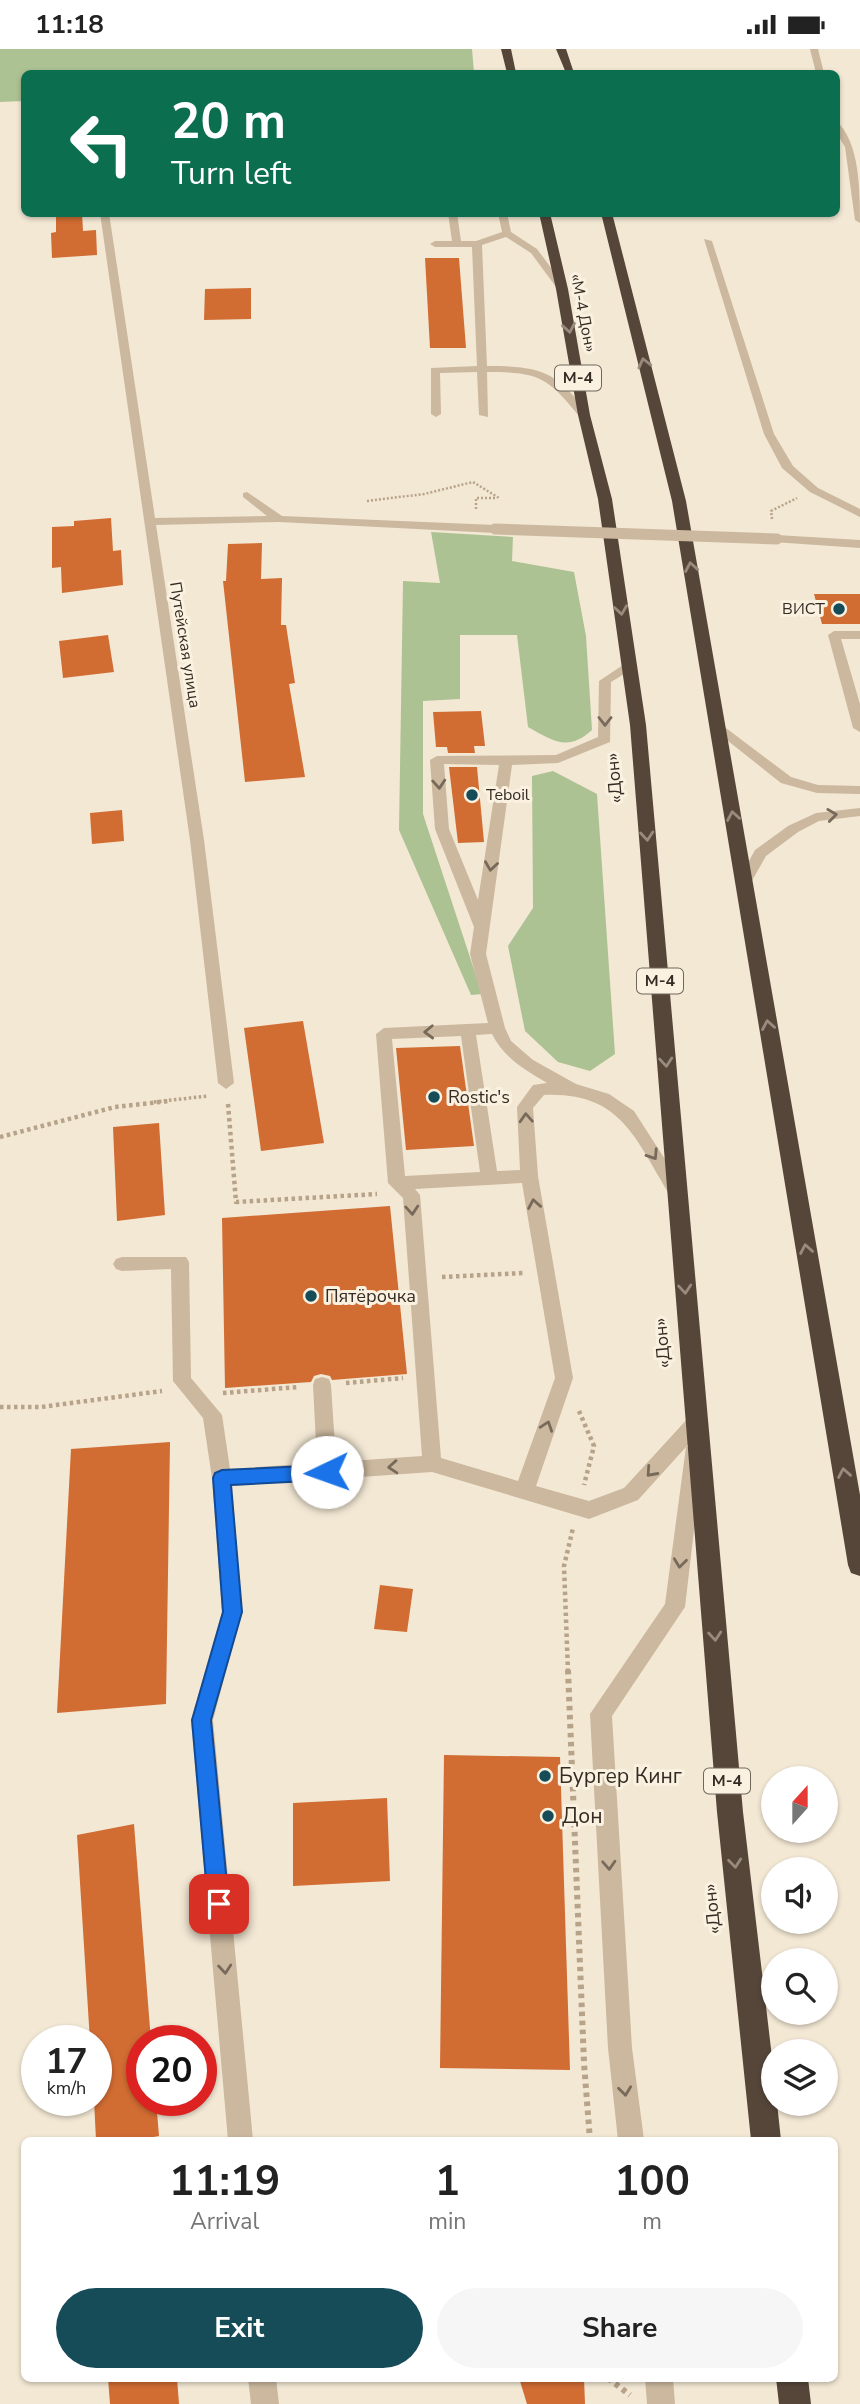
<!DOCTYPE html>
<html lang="en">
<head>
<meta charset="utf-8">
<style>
  body { margin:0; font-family:"Nunito Sans",sans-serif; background:#f6f6f6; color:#222; height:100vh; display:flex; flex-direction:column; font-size:26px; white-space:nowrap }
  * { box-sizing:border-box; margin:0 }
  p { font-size:23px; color:#767676 }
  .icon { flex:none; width:38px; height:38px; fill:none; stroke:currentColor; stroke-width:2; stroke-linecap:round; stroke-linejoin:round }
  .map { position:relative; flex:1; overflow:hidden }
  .sheet { position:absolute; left:21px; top:2088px; width:817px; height:245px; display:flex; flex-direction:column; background:#fff; border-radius:10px; box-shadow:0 2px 5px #0004 }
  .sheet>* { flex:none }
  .hud { position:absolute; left:21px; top:21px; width:819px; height:147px; border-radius:10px; box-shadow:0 2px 5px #0004; background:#0b6e4f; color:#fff; overflow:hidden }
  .needle { width:46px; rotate:21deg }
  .buttons { position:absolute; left:761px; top:1717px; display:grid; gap:14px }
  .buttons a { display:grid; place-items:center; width:77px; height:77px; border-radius:50%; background:#fff; box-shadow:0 2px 5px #0004; font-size:35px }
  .speed { position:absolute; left:21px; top:1976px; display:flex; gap:14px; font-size:35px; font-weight:700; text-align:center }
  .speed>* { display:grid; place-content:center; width:91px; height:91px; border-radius:50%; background:#fff; box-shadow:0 2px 5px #0004; line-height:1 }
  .speed small { font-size:18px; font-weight:400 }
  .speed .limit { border:10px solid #d22; background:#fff; color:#111 }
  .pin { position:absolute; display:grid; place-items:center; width:60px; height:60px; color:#fff; margin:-30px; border-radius:14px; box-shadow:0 4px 10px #0006 }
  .me { position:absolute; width:77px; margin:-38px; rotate:267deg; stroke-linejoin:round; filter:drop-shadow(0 0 5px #0008) }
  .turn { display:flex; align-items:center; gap:24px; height:147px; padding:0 35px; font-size:32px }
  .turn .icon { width:91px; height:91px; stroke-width:2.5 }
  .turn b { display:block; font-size:49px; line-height:60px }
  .eta { display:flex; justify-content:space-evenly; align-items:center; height:119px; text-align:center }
  .eta b { font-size:42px; font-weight:700; line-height:49px }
  .button { display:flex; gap:14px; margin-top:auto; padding:14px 35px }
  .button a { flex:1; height:80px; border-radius:42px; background:#164c58; color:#fff; font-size:28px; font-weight:700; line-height:80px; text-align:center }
  .button a+a { background:#f6f6f6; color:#222 }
  .status { display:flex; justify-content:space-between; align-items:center; height:49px; padding:0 35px; background:#fff; direction:ltr }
  .status svg { height:19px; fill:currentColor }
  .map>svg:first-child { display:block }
</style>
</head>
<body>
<div class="status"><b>11:18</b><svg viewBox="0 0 49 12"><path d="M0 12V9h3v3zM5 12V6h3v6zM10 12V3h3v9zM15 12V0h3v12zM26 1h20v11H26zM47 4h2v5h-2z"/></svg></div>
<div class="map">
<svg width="860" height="2355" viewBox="0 0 860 2355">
  <rect width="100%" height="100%" fill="#f3e8d4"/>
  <g fill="#adc293">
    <path d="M0,0H472L474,24H24V52L0,53Z"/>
    <path d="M431,483L513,488L512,512L574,523L586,587L592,681C568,703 553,692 528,678L517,586H460V650L423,652V765L482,945L471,946L399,781L403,532L440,534Z"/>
    <path d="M553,722L597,745L615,1005L590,1022L558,1013L525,982L508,897L533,859L532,727Z"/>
  </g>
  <g fill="#d16c33">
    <path d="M56,164H82L83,182L96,181L97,206L52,209L51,184L56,183Z"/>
    <path d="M425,209H459L466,299H430Z"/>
    <path d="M251,239V270L204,271L205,240Z"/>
    <path d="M111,469L113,502L121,501L123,536L62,544L61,518L52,519V478L74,477V472Z"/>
    <path d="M262,494L261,530L282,529L281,576H286L295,634L289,635L305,728L245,733L223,532H226L228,495Z"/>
    <path d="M814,545H860V575H822Z"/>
    <path d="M108,586L114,623L63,629L59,592Z"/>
    <path d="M481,662L485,697H474L475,704H448L447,698H436L433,663Z"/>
    <path d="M449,718H477L484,793L458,794Z"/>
    <path d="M122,761L124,792L92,795L90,764Z"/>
    <path d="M303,972L324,1094L261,1102L244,979Z"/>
    <path d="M460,997L474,1097L406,1101L396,999Z"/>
    <path d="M159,1074L165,1166L117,1172L113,1078Z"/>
    <path d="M390,1157L407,1325L332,1331L330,1327L321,1325L314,1327L311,1333L225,1339L222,1169Z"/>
    <path d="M170,1393L166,1655L57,1664L71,1400Z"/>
    <path d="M380,1536L413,1540L407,1583L374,1580Z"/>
    <path d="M444,1706L560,1708L570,2021L440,2019Z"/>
    <path d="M387,1749L390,1832L293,1837V1754Z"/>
    <path d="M134,1775L151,1992H142V2051H156L159,2087L137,2091H96L94,2051H96V1992H90L77,1786Z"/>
    <path d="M108,2329H177L179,2355H110Z"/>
    <path d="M519,2329H584L585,2355H527Z"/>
  </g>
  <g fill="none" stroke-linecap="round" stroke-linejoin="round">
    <g stroke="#b7a28a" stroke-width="2.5" stroke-dasharray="2 2" stroke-linecap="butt">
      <path d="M367,452L424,445L473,433L499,449"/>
      <path d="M476,460V449H497"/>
      <path d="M772,470L771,462L797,449"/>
    </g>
    <path stroke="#b7a28a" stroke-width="3.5" stroke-dasharray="2.5 2.5" stroke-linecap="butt" d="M154,1053L208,1047"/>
    <g stroke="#b7a28a" stroke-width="4.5" stroke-dasharray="3.5 3.5" stroke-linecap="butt">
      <path d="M228,1055L236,1153L377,1145"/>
      <path d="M0,1088L115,1058L169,1052"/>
      <path d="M442,1228L524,1224"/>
      <path d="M346,1334L403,1329"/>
      <path d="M223,1344L298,1338"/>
      <path d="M0,1358H41L162,1342"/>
      <path d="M579,1362L594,1397L584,1436"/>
      <path d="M568,1623L564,1517L573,1479"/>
    </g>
    <g stroke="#b7a28a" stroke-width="6" stroke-dasharray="4.5 4.5" stroke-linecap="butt">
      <path d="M568,1621L584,2014L590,2091"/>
      <path d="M608,2329L630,2346"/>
    </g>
    <g fill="#cbb89f" fill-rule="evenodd">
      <path d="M810,0H818L824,24H816Z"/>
      <path d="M836,72C860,92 860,143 860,174L855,171L845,98L836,83Z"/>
      <path d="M100,164H109L155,469L267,467L243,448V444L247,443L282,467L495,476L501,480L495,484L279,473L156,476L204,791L234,1034L226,1040L218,1034L190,791Z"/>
      <path d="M448,164H457L461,192H476L502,183L498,164H507L511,183L537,200L567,240L559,242L531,204L506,188L482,196L487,317C542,317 556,322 589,366L588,368H580C547,328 540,323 487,323L488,368L479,366L477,323L440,324L441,365L436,368L431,365V319L477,317L472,198H435L430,195L435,192H452Z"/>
      <path d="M704,190L712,192L774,385L793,417L818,439L860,460V468L810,443L782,419L764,385Z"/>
      <path d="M777,486L860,491V499L773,493V487Z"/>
      <path d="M834,582H860V590H841L860,655V683L853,679L828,586Z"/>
      <path d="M629,612L634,613V619L611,633L610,693L558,714L512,716L486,905L505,979L511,992L533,1011L576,1035L609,1045L634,1062L686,1143L683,1148H671C635,1090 622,1043 544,1046L533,1059L538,1127L573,1329L536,1437L589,1452L624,1439L690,1367L697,1365L704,1367L707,1373L686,1398L693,1396L700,1398L703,1404L685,1558L612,1667L632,1999L644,2091H618L608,1999L590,1665L665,1555L686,1398L638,1451L589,1470L432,1423L232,1437L242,1563L213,1671L253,2091H228L191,1671L222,1563L212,1429L203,1369L173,1332L171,1220L122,1222L116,1220L113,1215L116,1210L122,1208H186L189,1213L191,1329L222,1366L230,1420L317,1414L313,1336L315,1330L322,1328L329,1330L331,1336L336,1413L422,1407L403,1149L388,1134L376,985L384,979L488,974L470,905L474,878L435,780L430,711L437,707L556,706L598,688L599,632ZM444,715L499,716L478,851L449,780ZM492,985C504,1009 525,1021 547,1034L533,1036L517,1058L520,1121L497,1122L476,986ZM461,987L480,1123L405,1127L392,990ZM522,1134L555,1329L518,1432L441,1409L420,1146L415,1140Z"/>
      <path d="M718,673L791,728L818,736L860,737V745L817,744L781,734L713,680V674Z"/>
      <path d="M860,759V767L819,772L798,783L766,807L749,837L744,839L737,834L755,801L788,777L816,764Z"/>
      <path d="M248,2329H276L279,2355H251Z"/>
      <path d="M645,2329H673L675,2355H647Z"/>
    </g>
    <g fill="#56463a" fill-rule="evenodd">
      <path d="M501,0H511L516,24H507Z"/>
      <path d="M556,0H566L574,24H566Z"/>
      <path d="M539,164H550L568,240L590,366L612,450L646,676L743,1763L774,2025V2054H777L781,2091H751L717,1763L630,676L598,450L578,366L556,240Z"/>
      <path d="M601,164H612L686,452L860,1446V1527L851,1524L848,1516L672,452Z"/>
      <path d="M776,2329H808L811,2355H779Z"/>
    </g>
    <path stroke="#cbb89f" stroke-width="11" d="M495,480L777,490"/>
  </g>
  <defs><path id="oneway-chevron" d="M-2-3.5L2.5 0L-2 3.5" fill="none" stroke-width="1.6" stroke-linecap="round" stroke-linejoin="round" transform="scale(1.75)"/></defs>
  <g stroke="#988a7c">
    <use href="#oneway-chevron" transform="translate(569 279) rotate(80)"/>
    <use href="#oneway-chevron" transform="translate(644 314) rotate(-104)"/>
    <use href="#oneway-chevron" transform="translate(691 518) rotate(-100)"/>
    <use href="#oneway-chevron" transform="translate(621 561) rotate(82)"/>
    <use href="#oneway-chevron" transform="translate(733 767) rotate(-100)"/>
    <use href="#oneway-chevron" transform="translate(647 787) rotate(85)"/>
    <use href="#oneway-chevron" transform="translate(768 976) rotate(-100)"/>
    <use href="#oneway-chevron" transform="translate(666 1013) rotate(85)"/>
    <use href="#oneway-chevron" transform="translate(806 1200) rotate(-100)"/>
    <use href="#oneway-chevron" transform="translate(685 1240) rotate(85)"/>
    <use href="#oneway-chevron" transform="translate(844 1424) rotate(-100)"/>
    <use href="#oneway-chevron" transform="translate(715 1587) rotate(85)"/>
    <use href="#oneway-chevron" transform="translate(735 1814) rotate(84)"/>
  </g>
  <g stroke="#786a5b">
    <use href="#oneway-chevron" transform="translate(605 672) rotate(90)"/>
    <use href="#oneway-chevron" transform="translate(439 735) rotate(86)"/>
    <use href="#oneway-chevron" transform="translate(832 766) rotate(-7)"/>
    <use href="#oneway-chevron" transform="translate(491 817) rotate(98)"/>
    <use href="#oneway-chevron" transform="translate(429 983) rotate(178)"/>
    <use href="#oneway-chevron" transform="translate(526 1069) rotate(-93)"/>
    <use href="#oneway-chevron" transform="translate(653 1106) rotate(57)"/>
    <use href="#oneway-chevron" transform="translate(534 1155) rotate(-100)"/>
    <use href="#oneway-chevron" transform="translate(412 1161) rotate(86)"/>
    <use href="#oneway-chevron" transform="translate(547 1377) rotate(-71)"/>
    <use href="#oneway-chevron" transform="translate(393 1418) rotate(176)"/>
    <use href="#oneway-chevron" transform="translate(651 1423) rotate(132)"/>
    <use href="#oneway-chevron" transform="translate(680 1514) rotate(97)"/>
    <use href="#oneway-chevron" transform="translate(609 1816) rotate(87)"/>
    <use href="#oneway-chevron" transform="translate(225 1920) rotate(85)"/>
    <use href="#oneway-chevron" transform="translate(625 2042) rotate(83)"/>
  </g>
  <path fill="#1a73e8" stroke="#114b97" stroke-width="2" d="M327,1416L333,1418L335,1423L333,1429L327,1431L231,1436L242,1563L211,1671L229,1855L226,1863L219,1866L211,1863L208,1855L192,1671L223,1563L213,1429L215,1424L222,1421Z"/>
  <g fill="#164c58" stroke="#faf1e0" stroke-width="2.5">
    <circle cx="839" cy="560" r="7"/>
    <circle cx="472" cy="746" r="7"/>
    <circle cx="434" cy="1048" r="7"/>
    <circle cx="311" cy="1247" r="7"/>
    <circle cx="545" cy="1727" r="7"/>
    <circle cx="548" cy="1767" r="7"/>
  </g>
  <g text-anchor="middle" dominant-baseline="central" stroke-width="6" stroke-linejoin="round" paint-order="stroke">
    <g font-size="16" fill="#342b23" stroke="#faf1e0">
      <text transform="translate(583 264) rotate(79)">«М-4 Дон»</text>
      <text transform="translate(185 596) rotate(81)">Путейская улица</text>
    </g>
    <g fill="#faf1e0" stroke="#6f665c" stroke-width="2">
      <rect x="555" y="316.5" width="46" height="25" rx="5"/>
      <rect x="637" y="919.5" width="46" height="25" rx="5"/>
      <rect x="704" y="1719.5" width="46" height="25" rx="5"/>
    </g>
    <g font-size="16" font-weight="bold" fill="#342b23">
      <text x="578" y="329">М-4</text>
      <text x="660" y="932">М-4</text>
      <text x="727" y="1732">М-4</text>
    </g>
    <g font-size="16" fill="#342b23" stroke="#faf1e0" text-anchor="end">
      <text x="825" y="560">ВИСТ</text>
      <text x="486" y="746" text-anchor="start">Teboil</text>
    </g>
    <g font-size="18" fill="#342b23" stroke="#faf1e0">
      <text transform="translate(614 729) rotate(-95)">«Дон»</text>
      <text transform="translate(662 1294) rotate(-95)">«Дон»</text>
      <text transform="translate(712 1860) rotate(-96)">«Дон»</text>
    </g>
    <g font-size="18" fill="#342b23" stroke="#faf1e0" text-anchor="start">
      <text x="448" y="1048">Rostic's</text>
      <text x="325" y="1247">Пятёрочка</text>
    </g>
    <g font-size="21" fill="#342b23" stroke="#faf1e0" text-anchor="start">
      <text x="559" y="1727">Бургер Кинг</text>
      <text x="562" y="1767">Дон</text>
    </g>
  </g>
</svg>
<div class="buttons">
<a><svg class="needle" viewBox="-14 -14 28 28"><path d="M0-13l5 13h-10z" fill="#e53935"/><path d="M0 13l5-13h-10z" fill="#767676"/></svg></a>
<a><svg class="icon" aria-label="sound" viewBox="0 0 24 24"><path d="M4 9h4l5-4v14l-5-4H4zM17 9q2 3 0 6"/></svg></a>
<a><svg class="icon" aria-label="search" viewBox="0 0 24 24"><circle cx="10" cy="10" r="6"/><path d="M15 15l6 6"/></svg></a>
<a><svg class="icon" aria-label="layers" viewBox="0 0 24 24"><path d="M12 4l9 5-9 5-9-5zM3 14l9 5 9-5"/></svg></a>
</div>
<div class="speed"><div>17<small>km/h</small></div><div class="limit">20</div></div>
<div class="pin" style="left:219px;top:1855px;background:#d93025"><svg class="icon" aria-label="arrive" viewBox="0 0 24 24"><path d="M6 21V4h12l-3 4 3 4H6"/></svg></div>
<svg class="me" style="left:327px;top:1423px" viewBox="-20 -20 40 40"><circle r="19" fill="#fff"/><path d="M0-13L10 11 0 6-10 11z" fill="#1a73e8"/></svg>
<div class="hud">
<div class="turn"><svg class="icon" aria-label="left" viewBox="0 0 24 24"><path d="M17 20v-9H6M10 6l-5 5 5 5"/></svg><div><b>20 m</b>Turn left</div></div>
</div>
<section class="sheet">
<div class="eta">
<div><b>11:19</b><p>Arrival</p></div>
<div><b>1</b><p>min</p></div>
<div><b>100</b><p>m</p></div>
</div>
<div class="button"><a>Exit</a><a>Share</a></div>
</section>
</div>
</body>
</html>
